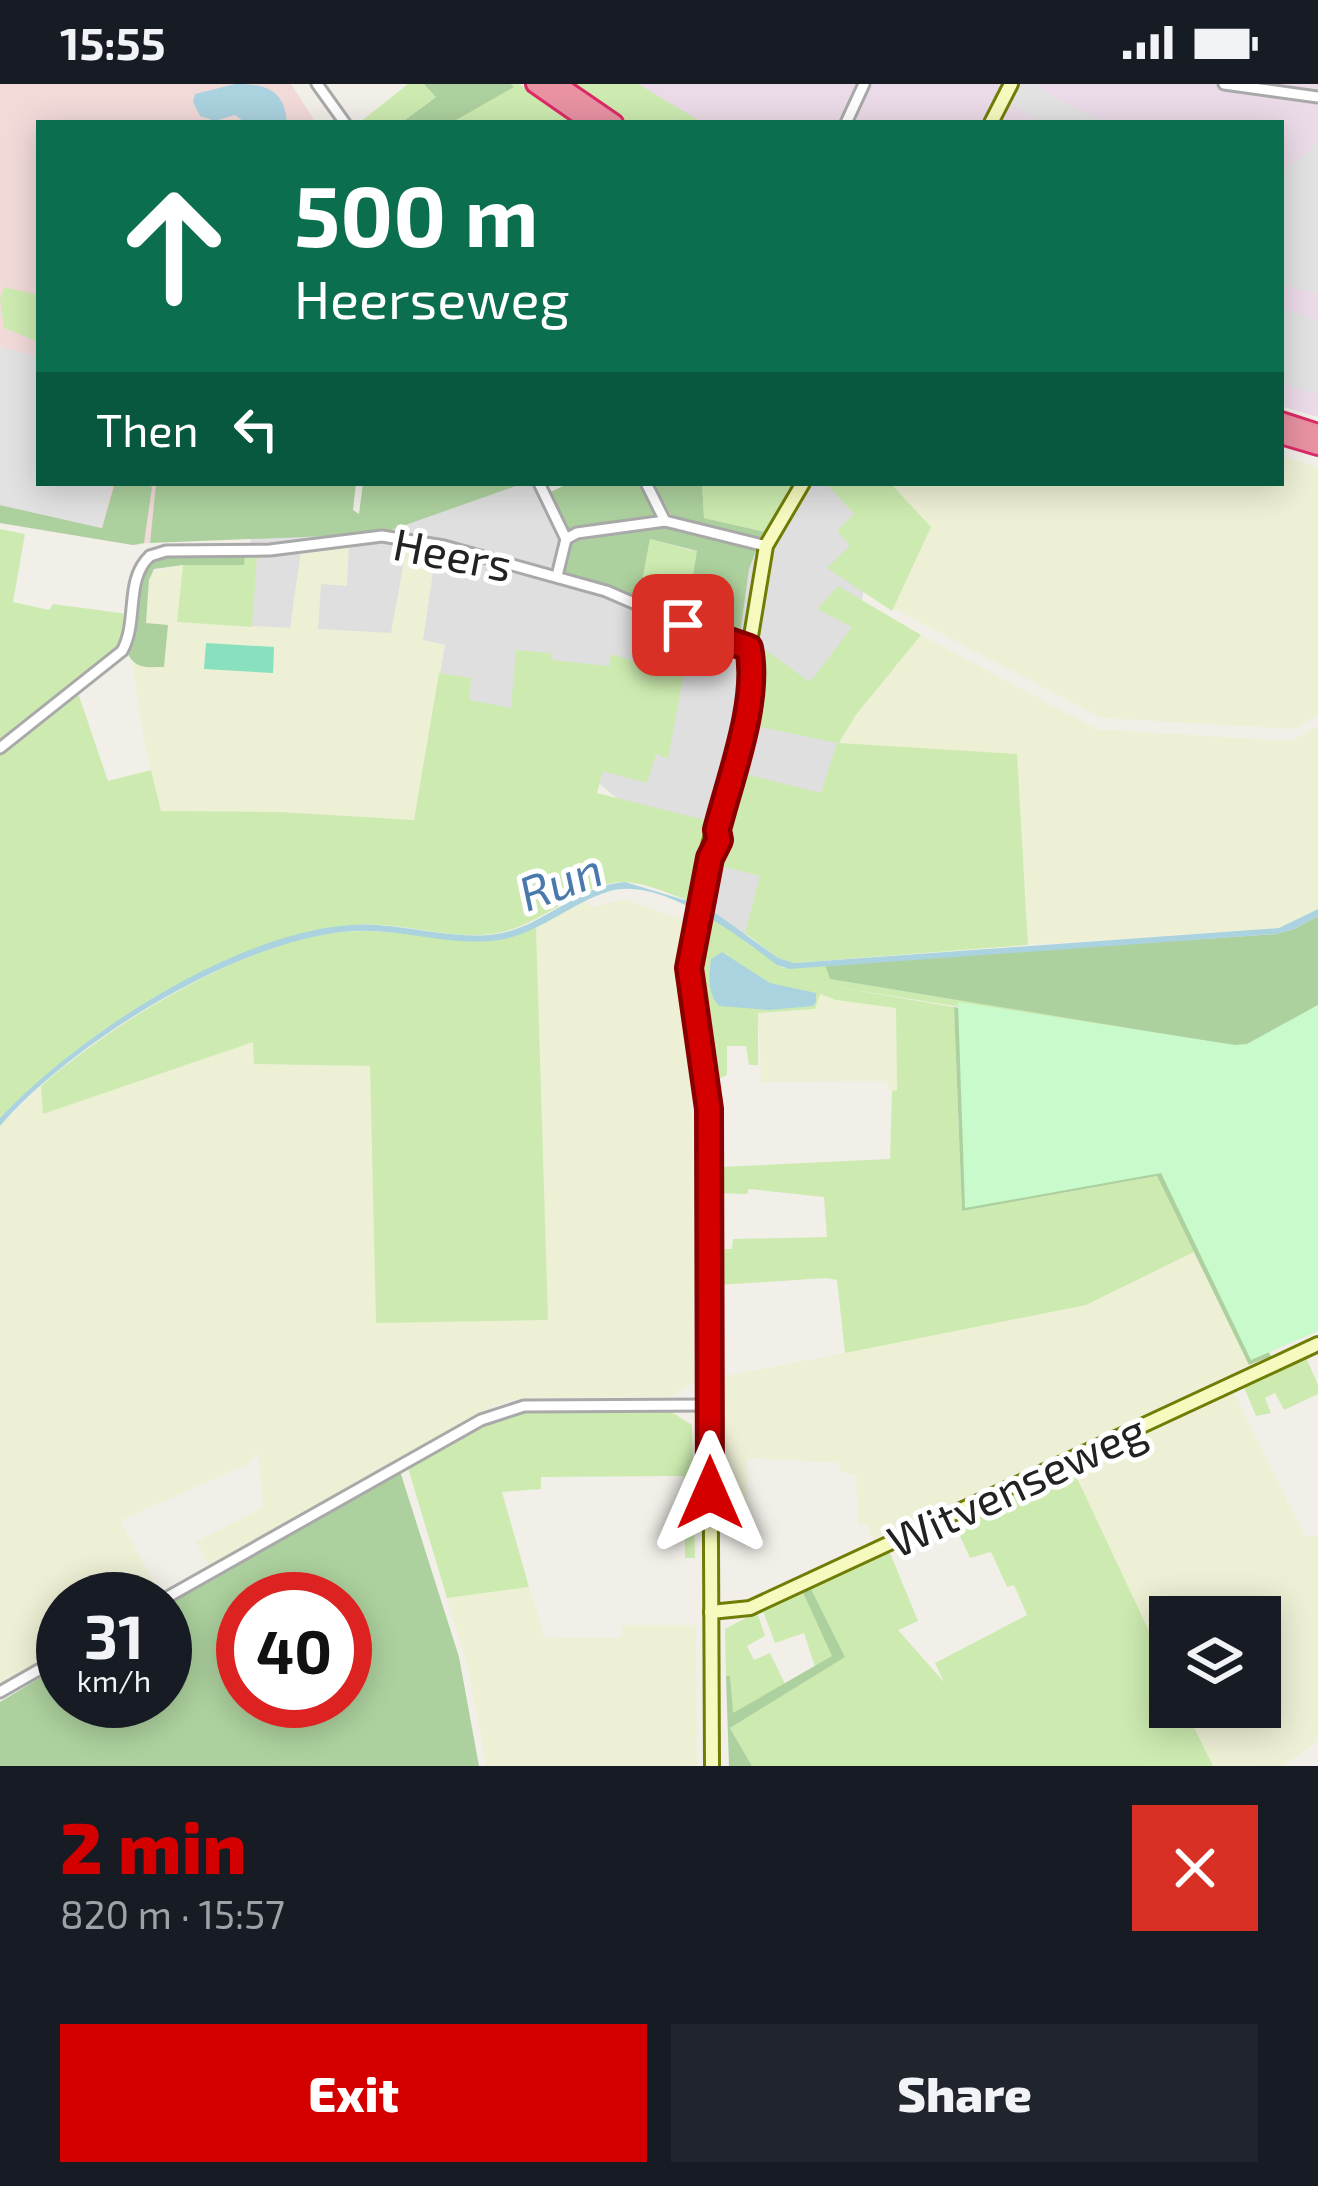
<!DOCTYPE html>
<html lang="en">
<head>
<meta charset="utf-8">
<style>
  body { margin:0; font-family:"Exo 2",sans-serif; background:#20242c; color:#f1f3f6; height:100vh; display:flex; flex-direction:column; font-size:45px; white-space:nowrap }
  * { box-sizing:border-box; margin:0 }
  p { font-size:39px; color:#9ea1a6 }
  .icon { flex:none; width:66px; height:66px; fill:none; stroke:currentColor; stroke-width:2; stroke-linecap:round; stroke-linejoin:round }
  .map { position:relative; height:1682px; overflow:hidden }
  .details { display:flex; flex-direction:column; background:#171b24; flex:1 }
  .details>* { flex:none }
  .banner { position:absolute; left:36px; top:36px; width:1248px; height:366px; border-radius:0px; box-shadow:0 6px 30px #0003; background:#0b6e4f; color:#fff; overflow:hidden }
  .controls { position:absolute; left:1149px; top:1512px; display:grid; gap:24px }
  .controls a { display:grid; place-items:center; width:132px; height:132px; border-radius:0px; background:#171b24; box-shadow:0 6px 30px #0003; font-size:60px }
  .speed { position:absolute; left:36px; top:1488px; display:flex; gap:24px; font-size:60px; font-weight:700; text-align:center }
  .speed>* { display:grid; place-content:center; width:156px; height:156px; border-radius:50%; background:#171b24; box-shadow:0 6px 30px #0003; line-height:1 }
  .speed small { font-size:30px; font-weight:400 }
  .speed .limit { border:18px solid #d22; background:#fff; color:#111 }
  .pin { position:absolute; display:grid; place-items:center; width:102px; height:102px; color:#fff; margin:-51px; border-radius:24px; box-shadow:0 6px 18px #0006 }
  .me { position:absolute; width:132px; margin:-66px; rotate:0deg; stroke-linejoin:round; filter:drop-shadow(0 0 9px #0008) }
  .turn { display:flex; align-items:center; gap:42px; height:252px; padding:0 60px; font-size:54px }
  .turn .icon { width:156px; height:156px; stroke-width:2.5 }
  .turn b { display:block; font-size:84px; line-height:102px }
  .then { display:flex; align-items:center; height:114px; padding:0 60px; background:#0003; gap:24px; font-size:45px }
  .round { display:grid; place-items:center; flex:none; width:126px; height:126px; border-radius:0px; background:#20242c }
  .headline { display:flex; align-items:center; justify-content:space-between; height:204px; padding:0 60px }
  h1 { font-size:72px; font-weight:800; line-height:90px; color:#d40000 }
  .primary-button { display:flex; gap:24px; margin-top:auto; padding:24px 60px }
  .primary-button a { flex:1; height:138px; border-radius:0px; background:#d40000; color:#fff; font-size:48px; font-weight:800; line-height:138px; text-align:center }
  .primary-button a+a { background:#20242c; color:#f1f3f6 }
  .status { display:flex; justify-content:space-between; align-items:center; height:84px; padding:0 60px; background:#171b24; direction:ltr }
  .status svg { height:33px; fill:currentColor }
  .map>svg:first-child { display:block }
</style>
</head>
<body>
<div class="status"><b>15:55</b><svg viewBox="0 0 49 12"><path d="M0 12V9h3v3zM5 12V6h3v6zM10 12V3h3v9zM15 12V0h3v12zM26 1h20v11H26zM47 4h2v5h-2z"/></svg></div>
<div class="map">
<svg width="1318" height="1682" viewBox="0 0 1318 1682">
  <rect width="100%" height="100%" fill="#f2efe9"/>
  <path fill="#e0dfdf" d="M511,399H536L569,465L747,467L789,399H829L874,445L857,546L855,641L827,717L762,792L746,855L710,828L686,819L639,733L513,627L458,620L461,600L237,544L251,454Z"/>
  <path fill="#f2dad9" d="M0,0H291L314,36L315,39H39V399H156L150,459L133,461L0,439Z"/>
  <path fill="#ebdbe8" d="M613,0H1318V333L1281,322V39H675Z"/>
  <g fill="#eef0d5">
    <path d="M1281,372L1318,384V631L1295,645L1101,634L893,524L931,443L890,399H1281Z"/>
    <path d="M349,461L347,502L321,500L318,545L391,549L407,461L436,467L423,556L445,561L415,736L281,728L161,727L145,662L132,578L136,581L146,540L151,488L183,481L178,538L290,544L301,467Z"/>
    <path d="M921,551L1096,645L1290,657L1318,642V825L1279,844L1028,861L1026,801L838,659L855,632Z"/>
    <path d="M625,815L686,837L678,904L692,1013L694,1299L669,1313L539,1314L513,1316L488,1324L209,1482L196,1458L263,1423L258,1368L250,1379L120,1437L161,1510L152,1515H63V1566L0,1602V1042L41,1002L44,1029L254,957L255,980L371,982L376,1238L547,1236L536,842L585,818L593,823Z"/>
    <path d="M819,909L836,916L896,923L897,1007H888V997L761,998L758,929L815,925Z"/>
    <path d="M1194,1168L1249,1281L875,1459L866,1440L858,1441L856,1391L840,1388L839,1379L747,1374V1438H724L721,1293L1086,1221Z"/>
    <path d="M1232,1305L1305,1452H1318V1657L1283,1682H1213L1184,1623H1260V1533H1170V1592L1071,1381Z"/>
    <path d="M529,1503L545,1553L620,1554L623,1541H696L697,1682H486L469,1589L447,1514Z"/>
  </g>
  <g fill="#cdebb0">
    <path d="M408,0H424L437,12L401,39H359Z"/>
    <path d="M511,0H519L580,39H451L513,2Z"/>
    <path d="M572,0H638L703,39H630Z"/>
    <path d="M4,203L39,211V258L4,244L0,216Z"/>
    <path d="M702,399H792L765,448L704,434Z"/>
    <path d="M826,399H890L931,443L892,527L827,484L850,462L837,447L854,430Z"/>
    <path d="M0,445L25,450L13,518L49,526L53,520L128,530L126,547L116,566L0,657Z"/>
    <path d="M650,455L697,468L689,517L641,502Z"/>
    <path d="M245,472H257L252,543L177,538L183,481H243Z"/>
    <path d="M838,502L921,551L855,632L839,659L1017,670L1028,861L794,879L778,874L745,849L760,792L721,782L741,689L821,709L837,659L751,641L760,562L810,598L852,543L817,525Z"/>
    <path d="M516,566L551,569V576L609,582L611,570L664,587L668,579L685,583L668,675L656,670L647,699L603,687L597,709L709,737L690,817C669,810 643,797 620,798C582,800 541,840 502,848C456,859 404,837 356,841C233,850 84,947 0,1034V669L78,609L108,697L151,686L161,727L281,728L414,736L439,589L471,594L469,616L511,624Z"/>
    <path d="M709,831L783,884L825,881L831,895L1237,962L1249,961L1318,921V926L1241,968L824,901L954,923L962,1127L1157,1092L1194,1168L1086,1221L845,1269L837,1196L826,1194L719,1201L720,1165H732L733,1155L827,1153L824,1113L749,1105L747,1110L719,1109L720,1083L890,1075L892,1007L897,1006L896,924L836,916L820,910L815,925L758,929V981H749L746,962H727V991L715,997L701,886Z"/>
    <path d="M536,842L548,1236L376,1239L370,982L254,980L253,958L43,1030L41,1002C116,936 262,846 363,847C422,847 480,868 536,842Z"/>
    <path d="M1306,1273L1318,1301V1310L1284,1326L1275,1309L1265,1314L1271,1329L1256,1332L1243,1301Z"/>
    <path d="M526,1326L670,1327L692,1341L695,1474H685L684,1392L541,1393V1405L502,1408L529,1503L447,1514L408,1384L487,1338Z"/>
    <path d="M1071,1381L1170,1592V1623H1184L1213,1682H752L730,1644L844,1573L809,1501L888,1464L918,1537L898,1546L944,1598L935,1579L1027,1531L1014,1501L1007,1503L991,1468L970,1474L953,1437Z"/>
    <path d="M801,1504L833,1572L815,1583L804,1549L775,1559L763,1527L764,1521Z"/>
    <path d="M757,1528L765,1552L747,1562L754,1576L770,1569L785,1600L732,1630L730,1593L726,1592L725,1545Z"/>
  </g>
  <g fill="#add19e" fill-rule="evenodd">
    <path d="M424,0H511L514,3L451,39H401L436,13Z"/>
    <path d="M118,399H146L152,403L144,459L133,461L0,439V421L102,444L114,402Z"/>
    <path d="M156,399H356L353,426L359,430L363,399H524L380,450L150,459Z"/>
    <path d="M570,399H641L656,432L570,447L562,443L548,409Z"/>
    <path d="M653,399H702L704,434L765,448L761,456L673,435Z"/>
    <path d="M656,442L757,464L749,485L739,557L563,489L573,457ZM650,455L697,467L689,516L641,502Z"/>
    <path d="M245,472L244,481H183L154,485L149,496L146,539L168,541L164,583C148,583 136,586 128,570L135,551L142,483L155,473Z"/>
    <path d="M1318,832V921L1249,961L1237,962L830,895L825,881L1276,850L1294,845Z"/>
    <path d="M954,923L964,925L1164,1081L1271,1272L1249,1281L1157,1092L962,1127Z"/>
    <path d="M400,1387L459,1573L479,1682H0V1618L63,1580V1617H165V1521ZM243,1515H345V1617H243Z"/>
    <path d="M809,1501L845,1573L730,1644L752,1682H729L726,1592H730L733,1629L832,1572L801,1504Z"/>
  </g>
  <path fill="#c8facc" d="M958,918L1235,961L1247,960L1318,921V1247L1251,1276L1161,1089L965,1124Z"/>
  <path fill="#88e0be" d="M206,559L274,563L273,589L204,585Z"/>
  <g fill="#e2e2e2">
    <path d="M1021,0H1034L1062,18L1109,39H1041L1010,20Z"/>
    <path d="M1318,54V210L1281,201V89L1310,66Z"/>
    <path d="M1281,224L1318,236L1317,310L1281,299Z"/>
    <path d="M0,263L39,272V399H112L102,444L0,421Z"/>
  </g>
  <g fill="#aad3df">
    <path d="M235,0C265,0 285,5 287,39L243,37L235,31L215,37L200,32L193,18L195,10Z"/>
    <path d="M625,798L707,823L778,874L794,879L1279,844L1318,825V832L1294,845L1276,850L789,885L777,881C739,852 658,790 607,808C570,820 538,850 499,856C451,863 401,844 353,847C241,854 73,957 0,1042V1034C80,950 232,850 350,841C398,837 449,857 497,850C543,843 578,801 625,798Z"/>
    <path d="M722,868L770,899L816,909V918L813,922L769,926L719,922C707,908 709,893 711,875Z"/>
  </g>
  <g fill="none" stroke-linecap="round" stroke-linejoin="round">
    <g stroke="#a9a9a9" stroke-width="15">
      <g id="street">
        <path d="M317,0L345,39"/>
        <path d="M1224,0L1318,13"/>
        <path d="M846,39L864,0"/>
        <path d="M539,399L566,455L557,492"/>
        <path d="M646,399L665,437"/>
        <path d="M566,455L577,449L665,437L766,462"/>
        <path d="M150,472L166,467L270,466L382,452L444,462L606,507L722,557L749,564"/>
        <path d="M0,664L122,567C139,537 124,496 150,472"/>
        <path d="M164,1515L481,1336L524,1322L710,1321"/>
        <path d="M0,1608L63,1572"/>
      </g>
    </g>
    <g stroke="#707d05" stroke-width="18">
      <g id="secondary">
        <path d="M991,39L1011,0"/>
        <path d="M711,1528L750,1524L1318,1260"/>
        <path d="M712,1682L709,1025L689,884L709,761L744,641L752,576L749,564L766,462L803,399"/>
      </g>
    </g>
    <g stroke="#dc2a67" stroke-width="22">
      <g id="highway">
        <path d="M535,0L591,39"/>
        <path d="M557,0L614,39"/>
        <path d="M1281,337L1318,349"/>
        <path d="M1281,351L1318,362"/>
      </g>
    </g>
    <use href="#street" stroke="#fff" stroke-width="9"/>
    <use href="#secondary" stroke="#f7fabf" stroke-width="12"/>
    <use href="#highway" stroke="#e892a2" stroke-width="16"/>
  </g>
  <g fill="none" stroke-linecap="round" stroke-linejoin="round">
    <g stroke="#8a0000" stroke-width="30">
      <path id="route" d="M683,541L749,564C760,617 730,694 717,746L719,756L710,774L689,884L709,1025L710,1409"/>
    </g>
    <use href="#route" stroke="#d40000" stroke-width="21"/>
  </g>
  <g text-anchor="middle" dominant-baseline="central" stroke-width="10" stroke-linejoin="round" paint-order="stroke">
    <g font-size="45" fill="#222" stroke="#fff">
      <text transform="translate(453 469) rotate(11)">Heers</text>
      <text transform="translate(1016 1400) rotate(-25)">Witvenseweg</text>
    </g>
    <g font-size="48" font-style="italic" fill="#4a7aab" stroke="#fff">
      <text transform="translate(560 796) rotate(-20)">Run</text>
    </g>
  </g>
</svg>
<div class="controls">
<a><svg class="icon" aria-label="layers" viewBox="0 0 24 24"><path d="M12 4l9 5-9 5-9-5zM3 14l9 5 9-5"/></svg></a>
</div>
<div class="speed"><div>31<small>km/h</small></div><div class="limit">40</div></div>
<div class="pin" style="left:683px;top:541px;background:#d93025"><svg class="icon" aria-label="arrive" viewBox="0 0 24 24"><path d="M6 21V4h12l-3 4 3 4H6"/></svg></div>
<svg class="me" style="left:710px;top:1409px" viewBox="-20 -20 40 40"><path d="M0-17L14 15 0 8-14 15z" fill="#d40000" stroke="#fff" stroke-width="4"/></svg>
<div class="banner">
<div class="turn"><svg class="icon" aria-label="ahead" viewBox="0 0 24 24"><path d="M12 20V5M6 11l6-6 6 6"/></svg><div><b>500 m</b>Heerseweg</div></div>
<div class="then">Then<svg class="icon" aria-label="left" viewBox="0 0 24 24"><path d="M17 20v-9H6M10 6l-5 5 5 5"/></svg></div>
</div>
</div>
<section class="details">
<div class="headline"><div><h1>2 min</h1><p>820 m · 15:57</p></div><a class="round" style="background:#d93025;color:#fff"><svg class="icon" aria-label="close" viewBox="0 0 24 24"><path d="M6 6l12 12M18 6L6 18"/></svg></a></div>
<div class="primary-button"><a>Exit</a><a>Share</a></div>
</section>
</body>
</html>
